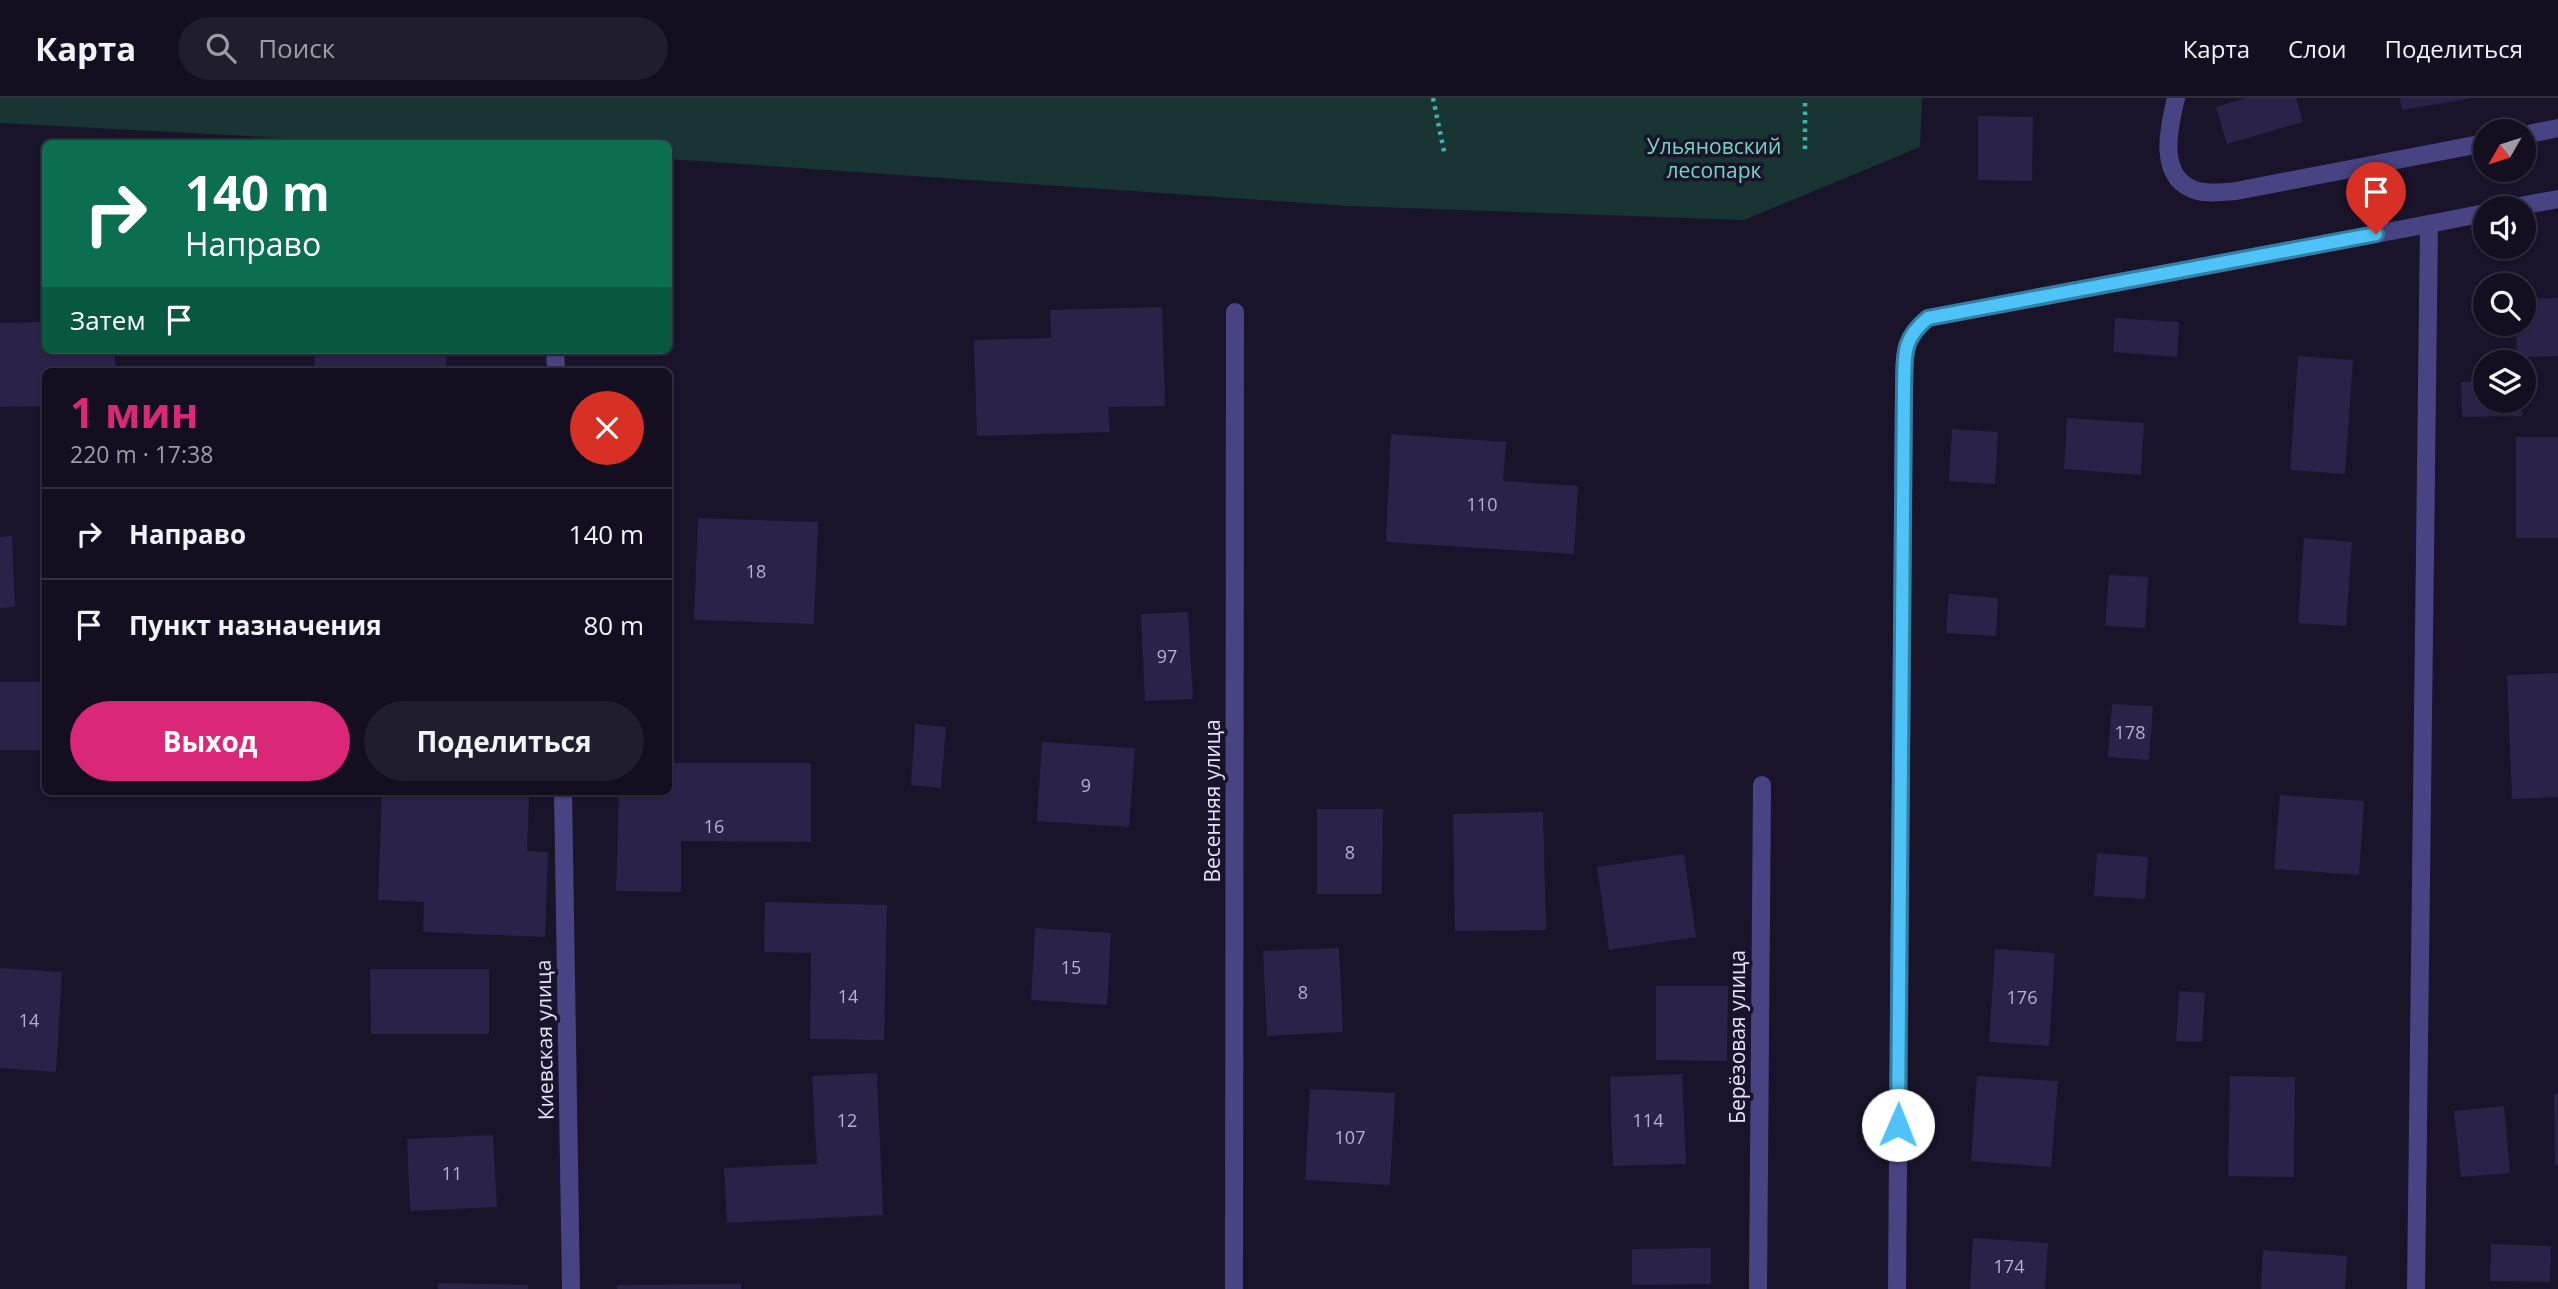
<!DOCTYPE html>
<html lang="ru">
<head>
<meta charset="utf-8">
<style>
  body { margin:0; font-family:"Open Sans",sans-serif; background:#201d2d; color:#f1f3f6; height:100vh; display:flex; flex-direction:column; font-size:26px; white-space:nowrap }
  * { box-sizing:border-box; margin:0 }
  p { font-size:23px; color:#9d9ca5 }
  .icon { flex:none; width:38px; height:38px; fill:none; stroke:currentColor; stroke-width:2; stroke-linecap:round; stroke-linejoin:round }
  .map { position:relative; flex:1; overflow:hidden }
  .details { position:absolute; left:42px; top:270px; width:630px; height:427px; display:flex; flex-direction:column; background:#130f20; border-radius:10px; box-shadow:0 2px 5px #0004,0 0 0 2px #322f3e }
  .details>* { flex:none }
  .hud { position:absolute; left:42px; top:42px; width:630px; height:214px; border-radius:10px; box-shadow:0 2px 5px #0004,0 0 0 2px #322f3e; background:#0b6e4f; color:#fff; overflow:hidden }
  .needle { width:46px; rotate:231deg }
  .controls { position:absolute; left:2473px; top:21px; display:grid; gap:14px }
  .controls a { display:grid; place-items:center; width:63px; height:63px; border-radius:50%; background:#130f20; box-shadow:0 2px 5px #0004,0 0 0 2px #322f3e; font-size:35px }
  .pin { position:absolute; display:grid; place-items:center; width:60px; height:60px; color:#fff; margin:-72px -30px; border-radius:50% 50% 50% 0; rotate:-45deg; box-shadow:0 0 7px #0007 }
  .pin .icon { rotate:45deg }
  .me { position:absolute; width:77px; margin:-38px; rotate:1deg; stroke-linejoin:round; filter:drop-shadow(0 0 5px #0008) }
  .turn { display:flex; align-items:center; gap:24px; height:147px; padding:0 28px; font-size:32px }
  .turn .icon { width:91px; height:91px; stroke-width:2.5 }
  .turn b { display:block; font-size:49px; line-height:60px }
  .then { display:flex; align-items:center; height:66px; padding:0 28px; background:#0003; gap:14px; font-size:26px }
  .round { display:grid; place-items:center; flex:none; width:74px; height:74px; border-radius:37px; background:#201d2d }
  .summary { display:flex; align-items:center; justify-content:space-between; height:119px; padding:0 28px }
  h1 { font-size:42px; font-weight:700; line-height:52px; color:#db2777 }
  .primary-button { display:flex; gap:14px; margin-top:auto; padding:14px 28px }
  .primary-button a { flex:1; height:80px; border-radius:42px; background:#db2777; color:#fff; font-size:28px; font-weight:700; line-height:80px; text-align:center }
  .primary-button a+a { background:#201d2d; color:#f1f3f6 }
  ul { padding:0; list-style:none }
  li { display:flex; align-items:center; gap:21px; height:91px; padding:0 28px; border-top:2px solid #322f3e }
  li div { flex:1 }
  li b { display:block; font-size:26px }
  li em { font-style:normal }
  header { display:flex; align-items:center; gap:42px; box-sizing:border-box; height:98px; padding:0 35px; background:#130f20; border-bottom:2px solid #322f3e }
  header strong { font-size:33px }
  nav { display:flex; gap:38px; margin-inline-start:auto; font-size:24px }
  .search { width:490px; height:63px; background:#201d2d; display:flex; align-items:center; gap:18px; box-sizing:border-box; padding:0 24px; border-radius:38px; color:#9d9ca5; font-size:26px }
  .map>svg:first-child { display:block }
</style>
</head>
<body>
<header>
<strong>Карта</strong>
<div class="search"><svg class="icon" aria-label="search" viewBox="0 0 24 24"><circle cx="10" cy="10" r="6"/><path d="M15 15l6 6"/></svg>Поиск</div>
<nav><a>Карта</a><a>Слои</a><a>Поделиться</a></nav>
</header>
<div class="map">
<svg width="2558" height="1191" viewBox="0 0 2558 1191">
  <rect width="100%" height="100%" fill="#19142a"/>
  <path fill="#183433" d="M0,0H1922L1920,49L1744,122L1348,108L669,61L668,46L379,45L0,25Z"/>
  <g fill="#2b2249">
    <path d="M2246,0H2296L2303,24L2227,46L2216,9Z"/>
    <path d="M2400,0H2467V1L2402,12Z"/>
    <path d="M1978,18L2033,19L2032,83L1978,82Z"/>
    <path d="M2558,200V258L2517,259L2516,226H2524V201Z"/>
    <path d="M1162,209L1165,308L1108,309L1110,334L977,338L974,242L1051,240L1050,212Z"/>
    <path d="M2115,220L2179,224L2177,259L2113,254Z"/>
    <path d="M46,224V252H115V273H46V308L0,309V225Z"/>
    <path d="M315,252H447L446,273H314Z"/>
    <path d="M2298,258L2353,262L2345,376L2290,372Z"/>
    <path d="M2485,283V303H2522V318L2462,319L2461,284Z"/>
    <path d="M2067,320L2144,325L2141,377L2064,371Z"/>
    <path d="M1952,331L1998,334L1995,386L1949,383Z"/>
    <path d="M1391,336L1506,344L1503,383L1578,388L1574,456L1386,444Z"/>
    <rect x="2516" y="339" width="42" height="101"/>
    <path d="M698,420L818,424L814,526L694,522Z"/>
    <path d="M12,438L15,509L0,510V439Z"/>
    <path d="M2304,440L2352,444L2346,528L2298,525Z"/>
    <path d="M2109,477L2148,479L2145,530L2105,528Z"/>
    <path d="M1949,496L1998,500L1996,538L1946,535Z"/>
    <path d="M1188,514L1193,601L1145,603L1141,516Z"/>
    <path d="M2558,575V699L2512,701L2507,577Z"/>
    <rect x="0" y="584" width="46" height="68"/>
    <path d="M2112,606L2153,608L2149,662L2108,659Z"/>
    <path d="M915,626L946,629L941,690L911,687Z"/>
    <path d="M1042,644L1135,650L1129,729L1037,723Z"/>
    <path d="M668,665H811V744L681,743V794L616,793L619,693H668Z"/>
    <path d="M382,693L529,698L527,753L548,754L545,839L423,834L424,804L378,802Z"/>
    <path d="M2280,697L2364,703L2359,777L2274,771Z"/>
    <path d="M1317,711H1383L1382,796H1317Z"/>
    <path d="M1543,714L1546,832L1455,833L1453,716Z"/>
    <path d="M2097,755L2148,759L2145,801L2094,798Z"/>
    <path d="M1684,756L1696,839L1609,852L1597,769Z"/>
    <path d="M765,804L887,807L884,942L810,941L811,855L764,854Z"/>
    <path d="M1035,830L1111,835L1107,907L1031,902Z"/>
    <path d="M1339,850L1343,934L1267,938L1263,853Z"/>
    <path d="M1995,851L2055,855L2049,948L1989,944Z"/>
    <path d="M0,870L62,874L56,974L0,970Z"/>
    <path d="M370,871H489V936H371Z"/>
    <path d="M1656,888H1728L1727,963L1656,962Z"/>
    <path d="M2179,893L2205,895L2202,944L2176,943Z"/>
    <path d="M877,975L883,1117L727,1125L724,1070L817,1066L812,978Z"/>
    <path d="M1682,976L1686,1066L1613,1068L1610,979Z"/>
    <path d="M1977,978L2058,983L2051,1069L1971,1063Z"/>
    <path d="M2230,978L2295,979L2294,1079L2228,1078Z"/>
    <path d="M1310,991L1395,995L1390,1087L1305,1082Z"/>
    <path d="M2554,996H2558V1067H2555Z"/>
    <path d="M2504,1008L2510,1075L2461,1079L2454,1013Z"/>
    <path d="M493,1037L497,1109L410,1113L407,1041Z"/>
    <path d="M1973,1140L2048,1145L2045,1191H1970Z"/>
    <path d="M2491,1146L2551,1148L2550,1184L2490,1183Z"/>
    <path d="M1711,1150V1186L1632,1187V1151Z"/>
    <path d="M2263,1152L2347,1158L2345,1191H2261Z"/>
    <path d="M438,1185L528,1187V1191H438Z"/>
    <path d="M741,1186V1191H617V1187Z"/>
  </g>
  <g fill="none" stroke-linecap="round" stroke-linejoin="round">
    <g stroke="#3eb2ae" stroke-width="4.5" stroke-dasharray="3.5 5" stroke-linecap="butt">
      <path d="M1433,0L1445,58"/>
      <path d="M1805,51V0"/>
    </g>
    <g stroke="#484484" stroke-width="18">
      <path d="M2176,0C2168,32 2157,82 2198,93C2209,96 2225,94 2236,93L2485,45"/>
      <path d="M2524,37L2558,30"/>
      <path d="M2509,110L2558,101"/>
      <path d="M555,252L556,273"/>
      <path d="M563,693L571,1191"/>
      <path d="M1234,1191L1235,214"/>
      <path d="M1758,1191L1762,687"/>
      <path d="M1897,1191L1904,291C1905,258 1901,242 1928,220L2429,126"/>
      <path d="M2416,1191L2429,126L2485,115"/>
    </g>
  </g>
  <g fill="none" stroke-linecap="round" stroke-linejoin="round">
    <g stroke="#337fa1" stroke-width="18">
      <path id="route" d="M1898,1027L1904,290C1905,258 1901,242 1928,220L2376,136"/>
    </g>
    <use href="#route" stroke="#4fc3f7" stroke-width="12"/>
  </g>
  <g text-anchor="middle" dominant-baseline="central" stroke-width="7" stroke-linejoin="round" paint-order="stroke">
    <g font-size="18" fill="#b6b1cf">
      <text x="1482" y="406">110</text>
      <text x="756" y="473">18</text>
      <text x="1167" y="558">97</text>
      <text x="2130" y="634">178</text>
      <text x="1086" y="687">9</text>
      <text x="714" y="728">16</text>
      <text x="1350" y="754">8</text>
      <text x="1071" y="869">15</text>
      <text x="1303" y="894">8</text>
      <text x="848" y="898">14</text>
      <text x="2022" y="899">176</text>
      <text x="29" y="922">14</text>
      <text x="847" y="1022">12</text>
      <text x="1648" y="1022">114</text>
      <text x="1350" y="1039">107</text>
      <text x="452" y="1075">11</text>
      <text x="2009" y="1168">174</text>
    </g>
    <g font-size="21" fill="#73d6c0" stroke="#19142a">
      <text x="1714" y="48">Ульяновский<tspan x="1714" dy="24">лесопарк</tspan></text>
    </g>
    <g font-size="21" fill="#e5e1fc" stroke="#19142a">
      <text transform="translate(1212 703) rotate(-90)">Весенняя улица</text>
      <text transform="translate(1737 939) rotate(-90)">Берёзовая улица</text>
      <text transform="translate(544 942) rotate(-91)">Киевская улица</text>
    </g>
  </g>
</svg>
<div class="controls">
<a><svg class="needle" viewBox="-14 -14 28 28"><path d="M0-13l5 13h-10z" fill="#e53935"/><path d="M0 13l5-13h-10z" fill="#9d9ca5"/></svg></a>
<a><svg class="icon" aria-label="sound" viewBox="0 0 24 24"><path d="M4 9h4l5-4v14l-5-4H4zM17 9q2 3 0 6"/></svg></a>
<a><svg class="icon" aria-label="search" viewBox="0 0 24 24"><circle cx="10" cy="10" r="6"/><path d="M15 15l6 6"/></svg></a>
<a><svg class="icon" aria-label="layers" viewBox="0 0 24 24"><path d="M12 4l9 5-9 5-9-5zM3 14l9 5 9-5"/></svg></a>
</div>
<div class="pin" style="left:2376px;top:136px;background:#d93025"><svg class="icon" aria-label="arrive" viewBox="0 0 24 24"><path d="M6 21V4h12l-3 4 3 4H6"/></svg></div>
<svg class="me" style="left:1898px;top:1027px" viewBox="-20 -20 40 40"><circle r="19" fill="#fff"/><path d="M0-13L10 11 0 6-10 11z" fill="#4fc3f7"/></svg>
<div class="hud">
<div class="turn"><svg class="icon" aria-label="right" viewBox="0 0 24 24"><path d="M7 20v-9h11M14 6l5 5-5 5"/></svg><div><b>140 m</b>Направо</div></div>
<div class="then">Затем<svg class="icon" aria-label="arrive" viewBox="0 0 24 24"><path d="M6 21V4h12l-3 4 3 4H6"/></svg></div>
</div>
<section class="details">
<div class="summary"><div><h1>1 мин</h1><p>220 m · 17:38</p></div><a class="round" style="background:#d93025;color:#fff"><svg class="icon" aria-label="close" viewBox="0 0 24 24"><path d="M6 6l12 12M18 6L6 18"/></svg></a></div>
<ul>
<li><svg class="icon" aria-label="right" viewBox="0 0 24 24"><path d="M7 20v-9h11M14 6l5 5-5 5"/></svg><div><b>Направо</b></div><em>140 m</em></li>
<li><svg class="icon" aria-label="arrive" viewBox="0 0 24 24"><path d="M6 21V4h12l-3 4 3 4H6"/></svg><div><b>Пункт назначения</b></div><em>80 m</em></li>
</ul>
<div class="primary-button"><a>Выход</a><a>Поделиться</a></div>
</section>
</div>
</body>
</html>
